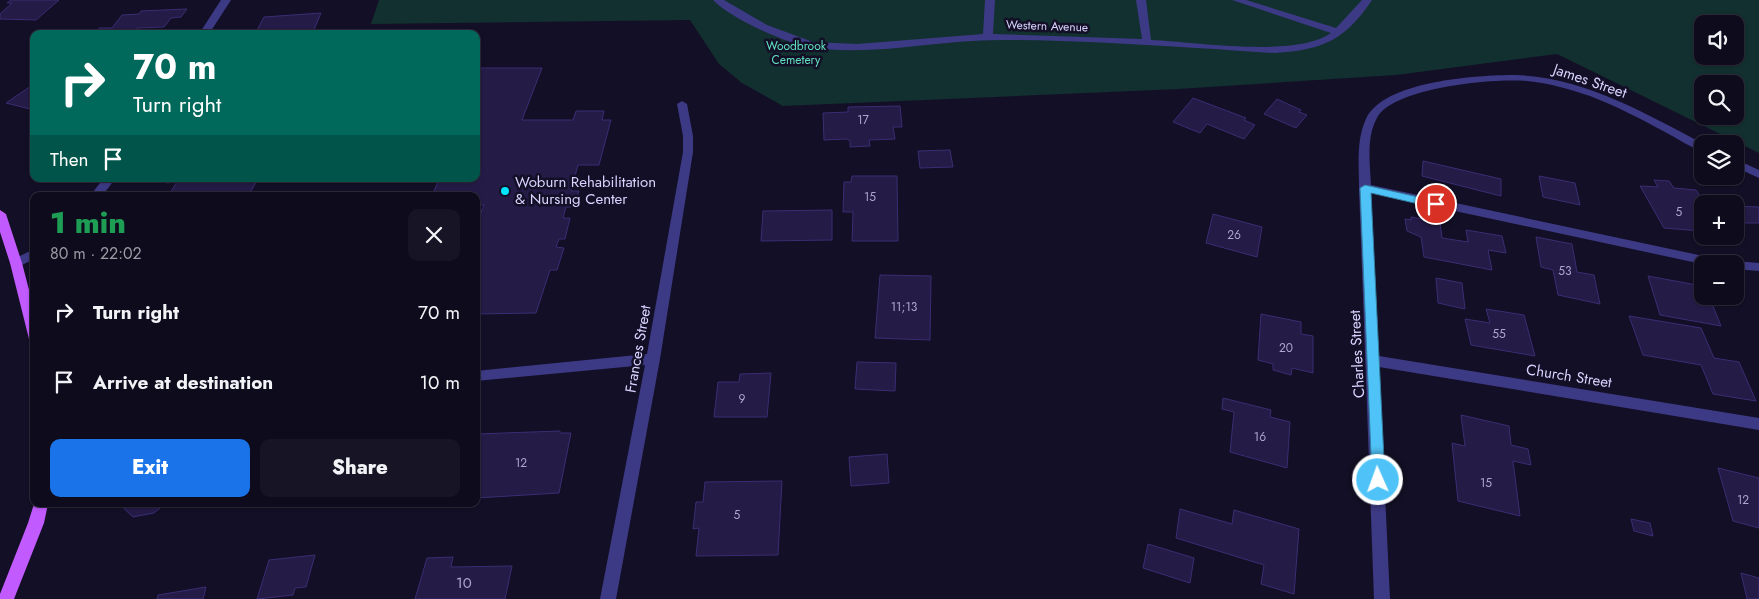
<!DOCTYPE html>
<html lang="en">
<head>
<meta charset="utf-8">
<style>
  body { margin:0; font-family:Jost,sans-serif; background:#171425; color:#f1f3f6; height:100vh; display:flex; flex-direction:column; font-size:19px; white-space:nowrap }
  * { box-sizing:border-box; margin:0 }
  p { font-size:16px; color:#9b9ba3 }
  .icon { flex:none; width:28px; height:28px; fill:none; stroke:currentColor; stroke-width:2; stroke-linecap:round; stroke-linejoin:round }
  .map { position:relative; flex:1; overflow:hidden }
  .side { position:absolute; left:30px; top:192px; width:450px; height:315px; display:flex; flex-direction:column; background:#0e0b1c; border-radius:10px; box-shadow:0 1px 4px #0004,0 0 0 1px #2e2b3b }
  .side>* { flex:none }
  .banner { position:absolute; left:30px; top:30px; width:450px; height:152px; border-radius:10px; box-shadow:0 1px 4px #0004,0 0 0 1px #2e2b3b; background:#00695c; color:#fff; overflow:hidden }
  .buttons { position:absolute; left:1694px; top:15px; display:grid; gap:10px }
  .buttons a { display:grid; place-items:center; width:50px; height:50px; border-radius:10px; background:#0e0b1c; box-shadow:0 1px 4px #0004,0 0 0 1px #2e2b3b; font-size:25px }
  .pin { position:absolute; display:grid; place-items:center; width:42px; height:42px; color:#fff; margin:-21px; border:2px solid #fff; border-radius:50%; box-shadow:0 1px 5px #0007 }
  .me { position:absolute; width:55px; margin:-28px; rotate:358deg; stroke-linejoin:round; filter:drop-shadow(0 0 4px #0008) }
  .turn { display:flex; align-items:center; gap:18px; height:105px; padding:0 20px; font-size:22px }
  .turn .icon { width:65px; height:65px; stroke-width:2.5 }
  .turn b { display:block; font-size:35px; line-height:42px }
  .then { display:flex; align-items:center; height:48px; padding:0 20px; background:#0003; gap:10px; font-size:19px }
  .round { display:grid; place-items:center; flex:none; width:52px; height:52px; border-radius:10px; background:#171425 }
  .headline { display:flex; align-items:center; justify-content:space-between; height:85px; padding:0 20px }
  h1 { font-size:30px; font-weight:800; line-height:38px; color:#1e9e55 }
  .button { display:flex; gap:10px; margin-top:auto; padding:10px 20px }
  .button a { flex:1; height:58px; border-radius:10px; background:#1a73e8; color:#fff; font-size:20px; font-weight:800; line-height:58px; text-align:center }
  .button a+a { background:#171425; color:#f1f3f6 }
  ul { padding:0; list-style:none }
  li { display:flex; align-items:center; gap:15px; height:70px; padding:0 20px }
  li div { flex:1 }
  li b { display:block; font-size:19px }
  li em { font-style:normal }
  .map>svg:first-child { display:block }
</style>
</head>
<body>
<div class="map">
<svg width="1759" height="599" viewBox="0 0 1759 599">
  <rect width="100%" height="100%" fill="#130f26"/>
  <path fill="#12302f" fill-rule="evenodd" d="M379,0H1759V153L1557,54L1396,75L1178,89L783,106L742,83L719,64L690,20L371,24ZM1702,24H1735V56H1702ZM1702,84H1735V116H1702Z"/>
  <g fill="#241b47" stroke="#3b2d73">
    <path d="M11,0H59L36,20L0,19V14L12,3H7Z"/>
    <path d="M187,9L181,17L171,18L164,27L137,28L133,34H95L99,28H112L122,15L139,14L141,11Z"/>
    <path d="M321,13L313,32L255,34L264,17Z"/>
    <path d="M476,68H542L522,120H573L576,111H604L602,120H611L599,165H578L571,191H579L574,207H566L563,218H570L565,239H559L556,247L564,248L557,270H550L536,313L476,314V225L484,205H476V196H406L413,193H433L438,182H380L381,179H476Z"/>
    <path d="M34,84V110L6,103Z"/>
    <path d="M1193,98L1246,118L1244,120L1255,125L1244,139L1207,124L1200,133L1173,122Z"/>
    <path d="M1277,99L1301,110L1299,112L1307,115L1296,128L1264,114Z"/>
    <path d="M900,106L902,127H893L895,139L869,140L870,146L850,147V141L847,139L824,140L823,113L848,112V107Z"/>
    <path d="M950,150L953,167L920,168L918,151Z"/>
    <path d="M1423,161L1501,179V196L1422,176Z"/>
    <path d="M852,176H897L898,241H852L853,212H843L844,182H851Z"/>
    <path d="M1539,176L1575,183L1580,205L1543,197Z"/>
    <path d="M169,179H258L248,196H168L177,182L167,183Z"/>
    <path d="M1654,180L1669,181L1674,188L1696,190L1705,204H1702V220L1694,219L1701,231L1664,228L1640,186L1658,187Z"/>
    <path d="M1735,206L1759,207V223H1738L1735,219Z"/>
    <path d="M832,210V240L761,241L763,211Z"/>
    <path d="M1213,214L1262,227L1257,257L1206,243Z"/>
    <path d="M1411,217L1440,222L1442,238L1468,242L1466,230L1502,236L1506,253L1488,250L1492,270L1424,257L1421,237L1407,231L1405,219L1411,220Z"/>
    <path d="M1536,237L1572,244L1577,272L1594,275L1600,304L1558,295L1553,270L1541,267Z"/>
    <path d="M880,275L931,276L930,340L875,338Z"/>
    <path d="M1648,276L1702,286V296H1709L1721,326L1660,315Z"/>
    <path d="M1436,278L1462,283L1465,309L1438,303Z"/>
    <path d="M1486,309L1524,315L1535,356L1471,345L1465,319L1490,323Z"/>
    <path d="M1261,314L1301,322V334L1313,336V373L1292,368L1291,375L1273,370V364L1258,360Z"/>
    <path d="M1629,316L1701,328L1714,358L1739,362L1756,401L1713,394L1701,365L1643,355Z"/>
    <path d="M857,362L896,363L895,391L855,389Z"/>
    <path d="M771,373L767,417H714L718,382H739L740,374Z"/>
    <path d="M1223,398L1271,410L1270,417L1290,422L1287,468L1230,452L1234,412L1222,409Z"/>
    <path d="M1461,415L1509,426L1511,445L1528,449L1531,465L1513,461L1520,516L1458,501L1452,443L1465,446Z"/>
    <path d="M560,431V433H571L559,493L476,498V434Z"/>
    <path d="M887,454L889,483L851,486L849,457Z"/>
    <path d="M1718,468L1759,478V528L1733,521Z"/>
    <path d="M782,481L778,555L696,556L699,528L693,529L696,502H703L705,482Z"/>
    <path d="M119,504H165L154,513L133,517Z"/>
    <path d="M1180,509L1232,524L1234,510L1299,529L1294,594L1261,584L1264,565L1176,538Z"/>
    <path d="M1631,519L1650,523L1653,536L1634,531Z"/>
    <path d="M1148,544L1194,558L1190,583L1143,568Z"/>
    <path d="M315,555L306,587L295,588L293,595L257,599L269,560Z"/>
    <path d="M453,557L451,567L512,566L505,599H415L427,558Z"/>
    <path d="M1741,573L1759,578V599H1747Z"/>
    <path d="M206,587L203,599H157L158,595Z"/>
  </g>
  <g fill="none" stroke-linecap="round" stroke-linejoin="round">
    <g fill="#3d3a85" fill-rule="evenodd">
      <path d="M221,0H231L209,34H199Z"/>
      <path d="M713,0H724L767,25L813,42L857,44L983,34L985,0H995L993,34L1142,39L1136,0H1146L1151,40C1195,42 1297,58 1331,33L1232,0H1246L1336,28L1362,0H1372C1345,40 1323,50 1275,53C1249,52 1223,49 1196,48C1131,44 1065,40 1000,40C938,40 876,56 815,48C789,45 731,19 713,0Z"/>
      <path d="M1515,75C1584,77 1644,113 1704,144H1702V150C1690,148 1677,138 1665,132C1641,119 1616,106 1590,96C1569,89 1549,83 1527,81C1495,78 1393,87 1377,118C1366,137 1370,164 1371,185L1722,260L1728,264H1702L1371,193L1379,356L1759,418V430L1379,367L1390,599H1374L1359,188C1359,166 1356,140 1366,119C1383,81 1477,75 1515,75Z"/>
      <path d="M682,101L687,104L693,136V152L660,359L616,599H600L645,365L476,381V371L647,354L683,152V136L677,104Z"/>
      <path d="M1735,159L1759,170V178L1735,167Z"/>
      <path d="M103,179H115L102,196H90Z"/>
      <path d="M34,249V259L20,266H12L10,263L12,260Z"/>
      <path d="M1735,261L1759,263V271L1735,269V264H1730Z"/>
    </g>
    <g fill="#c25bff" fill-rule="evenodd">
      <path d="M0,210L6,214L22,263L34,309V340L29,339L10,263L0,232Z"/>
      <path d="M34,504H48L44,523L14,599H0V594L28,523Z"/>
    </g>
  </g>
  <path fill="#4fc3f7" stroke="#337fa1" d="M1365,185L1436,201L1442,204L1436,208L1371,193L1385,480L1383,484H1374L1372,480L1360,188Z"/>
  <circle fill="#00e5ff" stroke="#130f26" stroke-width="2" cx="505" cy="191" r="5"/>
  <g text-anchor="middle" dominant-baseline="central" stroke-width="5" stroke-linejoin="round" paint-order="stroke">
    <g font-size="12" fill="#d9d4ff" stroke="#130f26">
      <text transform="translate(1047 26) rotate(2)">Western Avenue</text>
    </g>
    <g font-size="12" fill="#5fe0c0" stroke="#130f26">
      <text x="796" y="46">Woodbrook<tspan x="796" dy="14">Cemetery</tspan></text>
    </g>
    <g font-size="12" fill="#aca6d1">
      <text x="863" y="120">17</text>
      <text x="870" y="197">15</text>
      <text x="1679" y="212">5</text>
      <text x="1234" y="235">26</text>
      <text x="1565" y="271">53</text>
      <text x="904" y="307">11;13</text>
      <text x="1499" y="334">55</text>
      <text x="1286" y="348">20</text>
      <text x="742" y="399">9</text>
      <text x="1260" y="437">16</text>
      <text x="521" y="463">12</text>
      <text x="1486" y="483">15</text>
      <text x="1743" y="500">12</text>
      <text x="737" y="515">5</text>
    </g>
    <g font-size="15" fill="#d9d4ff" stroke="#130f26">
      <text transform="translate(1590 81) rotate(19)">James Street</text>
      <text transform="translate(638 349) rotate(-80)">Frances Street</text>
      <text transform="translate(1357 354) rotate(-93)">Charles Street</text>
      <text transform="translate(1569 376) rotate(9)">Church Street</text>
    </g>
    <g font-size="15" fill="#d9d4ff" stroke="#130f26" text-anchor="start">
      <text x="515" y="182">Woburn Rehabilitation<tspan x="515" dy="17">&amp; Nursing Center</tspan></text>
    </g>
    <g font-size="15" fill="#aca6d1">
      <text x="464" y="583">10</text>
    </g>
  </g>
</svg>
<div class="buttons">
<a><svg class="icon" aria-label="sound" viewBox="0 0 24 24"><path d="M4 9h4l5-4v14l-5-4H4zM17 9q2 3 0 6"/></svg></a>
<a><svg class="icon" aria-label="search" viewBox="0 0 24 24"><circle cx="10" cy="10" r="6"/><path d="M15 15l6 6"/></svg></a>
<a><svg class="icon" aria-label="layers" viewBox="0 0 24 24"><path d="M12 4l9 5-9 5-9-5zM3 14l9 5 9-5"/></svg></a>
<a>+</a>
<a>−</a>
</div>
<div class="pin" style="left:1436px;top:204px;background:#d93025"><svg class="icon" aria-label="arrive" viewBox="0 0 24 24"><path d="M6 21V4h12l-3 4 3 4H6"/></svg></div>
<svg class="me" style="left:1378px;top:480px" viewBox="-20 -20 40 40"><circle r="17" fill="#4fc3f7" stroke="#fff" stroke-width="3"/><path d="M0-11L8 9 0 5-8 9z" fill="#fff"/></svg>
<div class="banner">
<div class="turn"><svg class="icon" aria-label="right" viewBox="0 0 24 24"><path d="M7 20v-9h11M14 6l5 5-5 5"/></svg><div><b>70 m</b>Turn right</div></div>
<div class="then">Then<svg class="icon" aria-label="arrive" viewBox="0 0 24 24"><path d="M6 21V4h12l-3 4 3 4H6"/></svg></div>
</div>
<section class="side">
<div class="headline"><div><h1>1 min</h1><p>80 m · 22:02</p></div><a class="round"><svg class="icon" aria-label="close" viewBox="0 0 24 24"><path d="M6 6l12 12M18 6L6 18"/></svg></a></div>
<ul>
<li><svg class="icon" aria-label="right" viewBox="0 0 24 24"><path d="M7 20v-9h11M14 6l5 5-5 5"/></svg><div><b>Turn right</b></div><em>70 m</em></li>
<li><svg class="icon" aria-label="arrive" viewBox="0 0 24 24"><path d="M6 21V4h12l-3 4 3 4H6"/></svg><div><b>Arrive at destination</b></div><em>10 m</em></li>
</ul>
<div class="button"><a>Exit</a><a>Share</a></div>
</section>
</div>
</body>
</html>
